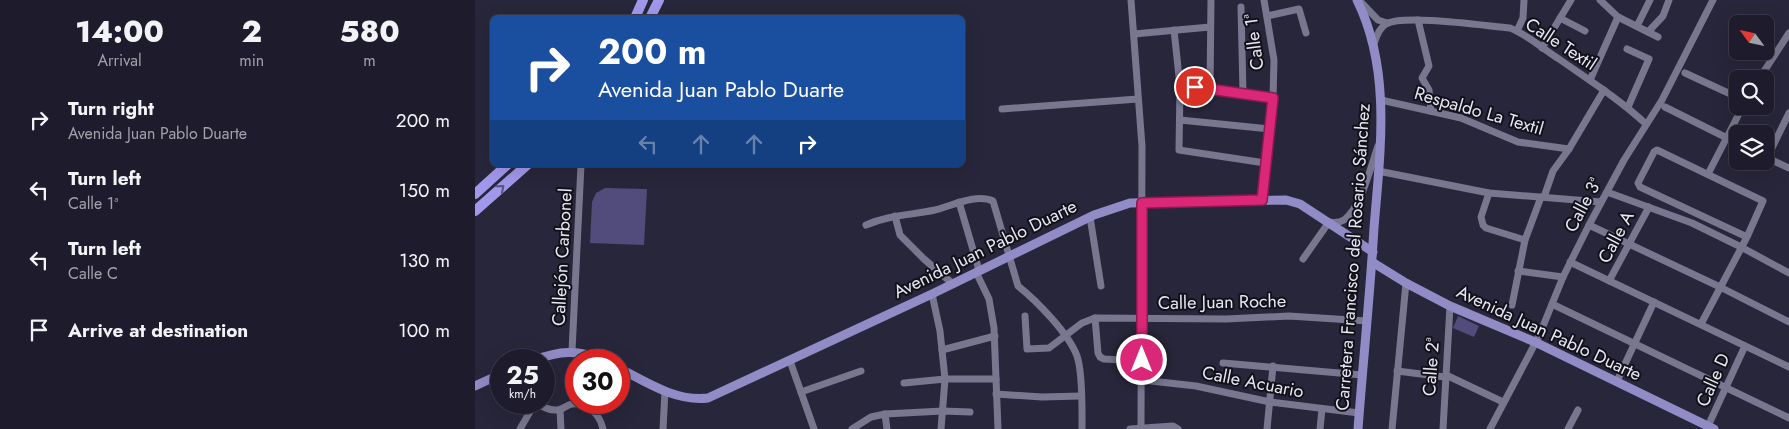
<!DOCTYPE html>
<html lang="en">
<head>
<meta charset="utf-8">
<style>
  body { margin:0; font-family:Jost,sans-serif; background:#262534; color:#f1f3f6; height:100vh; display:flex; flex-direction:column; font-size:19px; white-space:nowrap }
  * { box-sizing:border-box; margin:0 }
  p { font-size:16px; color:#a1a1a9 }
  .icon { flex:none; width:28px; height:28px; fill:none; stroke:currentColor; stroke-width:2; stroke-linecap:round; stroke-linejoin:round }
  .map { position:relative; flex:1; overflow:hidden }
  .drawer { display:flex; flex-direction:column; background:#1e1c2c; width:475px }
  .drawer>* { flex:none }
  .banner { position:absolute; left:15px; top:15px; width:475px; height:152px; border-radius:8px; box-shadow:0 5px 20px #0002,0 0 0 1px #3c3a48; background:#1a4fa0; color:#fff; overflow:hidden }
  .needle { width:32px; rotate:303deg }
  .tools { position:absolute; left:1254px; top:15px; display:grid; gap:10px }
  .tools a { display:grid; place-items:center; width:45px; height:45px; border-radius:8px; background:#1e1c2c; box-shadow:0 5px 20px #0002,0 0 0 1px #3c3a48; font-size:25px }
  .speed { position:absolute; left:15px; top:349px; display:flex; gap:10px; font-size:25px; font-weight:700; text-align:center }
  .speed>* { display:grid; place-content:center; width:65px; height:65px; border-radius:50%; background:#1e1c2c; box-shadow:0 5px 20px #0002,0 0 0 1px #3c3a48; line-height:1 }
  .speed small { font-size:12px; font-weight:400 }
  .speed .limit { border:8px solid #d22; background:#fff; color:#111 }
  .pin { position:absolute; display:grid; place-items:center; width:42px; height:42px; color:#fff; margin:-21px; border:2px solid #fff; border-radius:50%; box-shadow:0 1px 5px #0007 }
  .me { position:absolute; width:55px; margin:-28px; rotate:0deg; stroke-linejoin:round; filter:drop-shadow(0 0 4px #0008) }
  .turn { display:flex; align-items:center; gap:18px; height:105px; padding:0 25px; font-size:22px }
  .turn .icon { width:65px; height:65px; stroke-width:2.5 }
  .turn b { display:block; font-size:35px; line-height:42px }
  .lanes { display:flex; align-items:center; height:48px; padding:0 25px; background:#0003; justify-content:center; gap:25px; direction:ltr }
  .lanes .off { opacity:.35 }
  .eta { display:flex; justify-content:space-evenly; align-items:center; height:85px; text-align:center }
  .eta b { font-size:30px; font-weight:800; line-height:35px }
  ul { padding:0; list-style:none }
  li { display:flex; align-items:center; gap:15px; height:70px; padding:0 25px }
  li div { flex:1 }
  li b { display:block; font-size:19px }
  li em { font-style:normal }
  main { display:flex; flex:1; min-height:0 }
  .map>svg:first-child { display:block }
</style>
</head>
<body>
<main>
<section class="drawer">
<div class="eta">
<div><b>14:00</b><p>Arrival</p></div>
<div><b>2</b><p>min</p></div>
<div><b>580</b><p>m</p></div>
</div>
<ul>
<li><svg class="icon" aria-label="right" viewBox="0 0 24 24"><path d="M7 20v-9h11M14 6l5 5-5 5"/></svg><div><b>Turn right</b><p>Avenida Juan Pablo Duarte</p></div><em>200 m</em></li>
<li><svg class="icon" aria-label="left" viewBox="0 0 24 24"><path d="M17 20v-9H6M10 6l-5 5 5 5"/></svg><div><b>Turn left</b><p>Calle 1ª</p></div><em>150 m</em></li>
<li><svg class="icon" aria-label="left" viewBox="0 0 24 24"><path d="M17 20v-9H6M10 6l-5 5 5 5"/></svg><div><b>Turn left</b><p>Calle C</p></div><em>130 m</em></li>
<li><svg class="icon" aria-label="arrive" viewBox="0 0 24 24"><path d="M6 21V4h12l-3 4 3 4H6"/></svg><div><b>Arrive at destination</b></div><em>100 m</em></li>
</ul>
</section>
<div class="map">
<svg width="1314" height="429" viewBox="0 0 1314 429">
  <rect width="100%" height="100%" fill="#28263a"/>
  <g fill="#514c7b">
    <path d="M130,188L172,189L169,245L115,243L117,202L121,193Z"/>
    <path d="M983,316L1004,326L999,337L978,328Z"/>
  </g>
  <g fill="none" stroke-linecap="round" stroke-linejoin="round">
    <g stroke="#78778f" stroke-width="7">
      <path d="M656,0L667,146L666,429"/>
      <path d="M884,0L903,20L912,23"/>
      <path d="M1125,0L1143,17L1183,37"/>
      <path d="M766,7L768,93"/>
      <path d="M792,16L824,9L831,33"/>
      <path d="M1085,18L1110,31"/>
      <path d="M943,20L954,66L947,78L954,90L956,111"/>
      <path d="M1162,26L1175,0"/>
      <path d="M699,30L705,86L704,150L790,163"/>
      <path d="M1042,31L1048,18L1049,0"/>
      <path d="M1173,32L1188,16L1194,0"/>
      <path d="M659,34L735,27"/>
      <path d="M899,44C901,37 904,28 911,24C929,14 1011,26 1035,28C1053,35 1068,49 1084,59C1114,80 1144,99 1171,124"/>
      <path d="M1067,48L1096,0"/>
      <path d="M1152,49L1174,59L1153,107"/>
      <path d="M1210,73L1262,97"/>
      <path d="M1284,79L1314,33"/>
      <path d="M1115,80L1143,17"/>
      <path d="M705,86L768,93L798,98"/>
      <path d="M735,89L736,0"/>
      <path d="M906,100L986,118L1043,142L1094,149"/>
      <path d="M1190,107L1262,143"/>
      <path d="M527,109L663,99"/>
      <path d="M705,120L795,129"/>
      <path d="M1290,157L1314,168"/>
      <path d="M1292,158L1314,113"/>
      <path d="M903,171L1014,193L1126,202"/>
      <path d="M1233,174L1268,106"/>
      <path d="M1132,192L1217,223L1266,247L1314,273"/>
      <path d="M1014,193L1006,217L1008,225L1011,228L1050,240"/>
      <path d="M1069,197L1078,171L1094,149L1129,90"/>
      <path d="M787,200L798,98L799,60L789,0"/>
      <path d="M484,202L504,270"/>
      <path d="M420,216L425,235L449,259L478,284"/>
      <path d="M615,217L626,286"/>
      <path d="M391,225C414,215 437,215 460,210C477,206 501,193 518,201L543,286C562,301 594,334 602,356C608,373 607,410 607,429"/>
      <path d="M1114,225L1245,287L1314,322"/>
      <path d="M828,259L854,222C859,223 864,223 869,220C886,208 896,166 903,146"/>
      <path d="M1095,262L1314,367"/>
      <path d="M1043,271L1088,277"/>
      <path d="M501,272L514,299L519,328L523,429"/>
      <path d="M1134,281L1174,207"/>
      <path d="M457,294L465,331L470,379L466,429"/>
      <path d="M1077,304L1314,418"/>
      <path d="M1037,305L1050,240L1066,197"/>
      <path d="M550,316L552,349L574,348L607,323L620,318L751,319L814,316L892,321"/>
      <path d="M620,318L623,353L625,357L629,359L667,361"/>
      <path d="M1226,324L1272,237L1288,201L1182,150L1179,152L1163,183L1165,187L1272,237"/>
      <path d="M467,350L520,336"/>
      <path d="M97,351L106,165"/>
      <path d="M315,361L339,429"/>
      <path d="M748,363L887,375"/>
      <path d="M922,371L970,377"/>
      <path d="M971,375L1028,402"/>
      <path d="M667,380L721,386L795,402L884,413"/>
      <path d="M1142,381L1179,302"/>
      <path d="M429,383L470,379H521"/>
      <path d="M326,392L386,371"/>
      <path d="M521,394L567,397L606,396"/>
      <path d="M60,402C66,406 74,411 82,410C88,410 91,405 97,404C113,402 125,415 128,429"/>
      <path d="M85,410L86,429"/>
      <path d="M410,414L412,429"/>
      <path d="M1233,426L1270,346"/>
      <path d="M45,429L60,403"/>
      <path d="M188,429L190,391"/>
      <path d="M377,429L396,417L410,414L468,411L495,412"/>
      <path d="M655,429L698,426L703,429"/>
      <path d="M792,429L798,366"/>
      <path d="M845,429L847,409"/>
      <path d="M917,429L931,283"/>
      <path d="M968,429L975,306"/>
      <path d="M1015,429L1064,336L1088,277L1114,225L1149,160L1187,100L1238,0"/>
      <path d="M1093,429L1103,410"/>
    </g>
    <g stroke="#918bc6" stroke-width="9">
      <path d="M882,0C917,71 905,152 899,228C895,295 888,362 883,429"/>
      <path d="M897,262L931,283L975,306L1060,342L1239,429"/>
      <path d="M60,360C83,351 104,349 127,360"/>
      <path d="M144,368C171,382 201,402 233,398L457,294L619,215L655,203L811,200L825,204L898,252"/>
      <path d="M0,386L26,374"/>
    </g>
    <g stroke="#a198eb" stroke-width="10">
      <path d="M160,18L168,0"/>
      <path d="M175,18L184,0"/>
      <path d="M0,194L32,165"/>
      <path d="M0,211L52,165"/>
    </g>
  </g>
  <defs><path id="oneway-chevron" d="M-2-3.5L2.5 0L-2 3.5" fill="none" stroke-width="1.6" stroke-linecap="round" stroke-linejoin="round" transform="scale(1.25)"/></defs>
  <use stroke="#5a5482" href="#oneway-chevron" transform="translate(26 188) rotate(-41)"/>
  <g fill="none" stroke-linecap="round" stroke-linejoin="round">
    <g stroke="#8e194d" stroke-width="12">
      <path id="route" d="M667,360V203L787,200L798,98L720,87"/>
    </g>
    <use href="#route" stroke="#db2777" stroke-width="9"/>
  </g>
  <g text-anchor="middle" dominant-baseline="central" stroke-width="4" stroke-linejoin="round" paint-order="stroke">
    <g font-size="18" fill="#e7e6f3" stroke="#12111a">
      <text transform="translate(779 42) rotate(-97)">Calle 1ª</text>
      <text transform="translate(1086 44) rotate(33)">Calle Textil</text>
      <text transform="translate(1004 111) rotate(16)">Respaldo La Textil</text>
      <text transform="translate(1108 205) rotate(-62)">Calle 3ª</text>
      <text transform="translate(1141 237) rotate(-62)">Calle A</text>
      <text transform="translate(510 249) rotate(-26)">Avenida Juan Pablo Duarte</text>
      <text transform="translate(87 257) rotate(-87)">Callejón Carbonel</text>
      <text transform="translate(878 257) rotate(-86)">Carretera Francisco del Rosario Sánchez</text>
      <text transform="translate(747 302) rotate(-1)">Calle Juan Roche</text>
      <text transform="translate(1074 333) rotate(25)">Avenida Juan Pablo Duarte</text>
      <text transform="translate(956 367) rotate(-86)">Calle 2ª</text>
      <text transform="translate(1238 380) rotate(-66)">Calle D</text>
      <text transform="translate(778 382) rotate(11)">Calle Acuario</text>
    </g>
  </g>
</svg>
<div class="tools">
<a><svg class="needle" viewBox="-14 -14 28 28"><path d="M0-13l5 13h-10z" fill="#e53935"/><path d="M0 13l5-13h-10z" fill="#a1a1a9"/></svg></a>
<a><svg class="icon" aria-label="search" viewBox="0 0 24 24"><circle cx="10" cy="10" r="6"/><path d="M15 15l6 6"/></svg></a>
<a><svg class="icon" aria-label="layers" viewBox="0 0 24 24"><path d="M12 4l9 5-9 5-9-5zM3 14l9 5 9-5"/></svg></a>
</div>
<div class="speed"><div>25<small>km/h</small></div><div class="limit">30</div></div>
<div class="pin" style="left:720px;top:87px;background:#d93025"><svg class="icon" aria-label="arrive" viewBox="0 0 24 24"><path d="M6 21V4h12l-3 4 3 4H6"/></svg></div>
<svg class="me" style="left:667px;top:360px" viewBox="-20 -20 40 40"><circle r="17" fill="#db2777" stroke="#fff" stroke-width="3"/><path d="M0-11L8 9 0 5-8 9z" fill="#fff"/></svg>
<div class="banner">
<div class="turn"><svg class="icon" aria-label="right" viewBox="0 0 24 24"><path d="M7 20v-9h11M14 6l5 5-5 5"/></svg><div><b>200 m</b>Avenida Juan Pablo Duarte</div></div>
<div class="lanes"><svg class="icon off" aria-label="left" viewBox="0 0 24 24"><path d="M17 20v-9H6M10 6l-5 5 5 5"/></svg><svg class="icon off" aria-label="ahead" viewBox="0 0 24 24"><path d="M12 20V5M6 11l6-6 6 6"/></svg><svg class="icon off" aria-label="ahead" viewBox="0 0 24 24"><path d="M12 20V5M6 11l6-6 6 6"/></svg><svg class="icon" aria-label="right" viewBox="0 0 24 24"><path d="M7 20v-9h11M14 6l5 5-5 5"/></svg></div>
</div>
</div>
</main>
</body>
</html>
